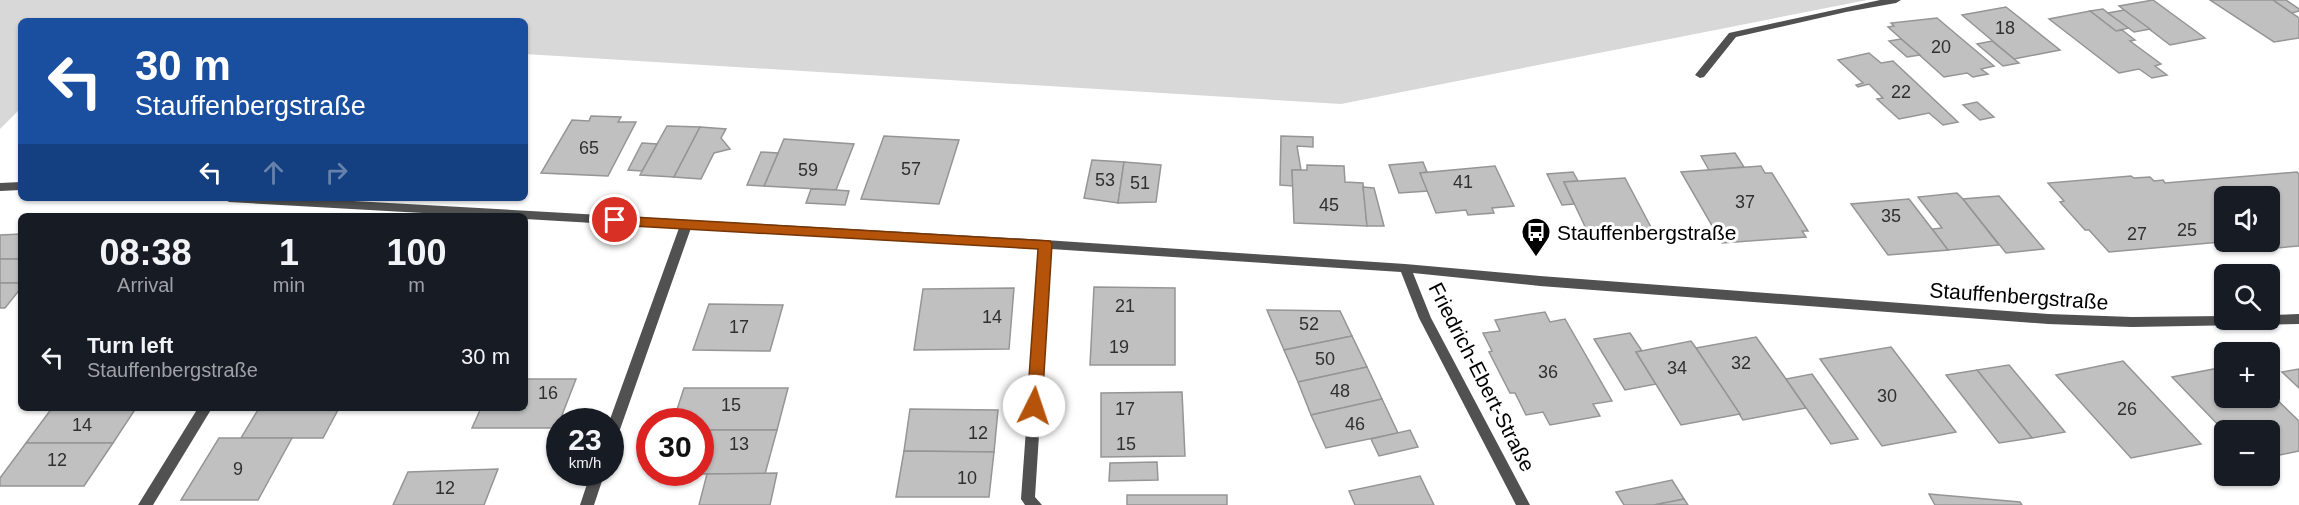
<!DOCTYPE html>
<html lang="en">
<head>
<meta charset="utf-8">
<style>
  body { margin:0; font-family:Arial,sans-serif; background:#242831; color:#f1f3f6; height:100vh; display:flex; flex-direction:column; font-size:22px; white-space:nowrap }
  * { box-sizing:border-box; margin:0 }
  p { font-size:20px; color:#9ea1a6 }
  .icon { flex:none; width:33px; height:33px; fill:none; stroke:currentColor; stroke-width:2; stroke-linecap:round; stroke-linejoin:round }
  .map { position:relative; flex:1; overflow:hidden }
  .side { position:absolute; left:18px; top:213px; width:510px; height:198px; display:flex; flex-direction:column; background:#171b24; border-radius:9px; box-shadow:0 2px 4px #0004 }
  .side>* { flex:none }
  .top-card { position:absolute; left:18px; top:18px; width:510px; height:183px; border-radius:9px; box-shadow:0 2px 4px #0004; background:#1a4fa0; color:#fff; overflow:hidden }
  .controls { position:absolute; left:2214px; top:186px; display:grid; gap:12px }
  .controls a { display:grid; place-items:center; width:66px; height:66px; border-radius:9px; background:#171b24; box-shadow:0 2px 4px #0004; font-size:30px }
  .speed { position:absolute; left:546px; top:408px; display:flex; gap:12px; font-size:30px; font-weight:700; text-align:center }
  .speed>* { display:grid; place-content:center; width:78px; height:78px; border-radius:50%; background:#171b24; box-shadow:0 2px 4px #0004; line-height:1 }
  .speed small { font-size:15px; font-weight:400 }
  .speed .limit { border:9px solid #d22; background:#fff; color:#111 }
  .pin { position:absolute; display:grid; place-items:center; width:51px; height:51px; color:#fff; margin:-26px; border:3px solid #fff; border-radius:50%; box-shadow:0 2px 6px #0007 }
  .me { position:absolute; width:66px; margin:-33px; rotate:4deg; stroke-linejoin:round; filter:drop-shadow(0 0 4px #0008) }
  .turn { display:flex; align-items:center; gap:21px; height:126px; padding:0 18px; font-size:27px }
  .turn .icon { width:78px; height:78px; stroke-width:2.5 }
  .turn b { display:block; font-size:42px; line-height:51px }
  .lanes { display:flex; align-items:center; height:57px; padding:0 18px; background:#0003; justify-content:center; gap:30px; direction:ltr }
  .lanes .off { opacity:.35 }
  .eta { display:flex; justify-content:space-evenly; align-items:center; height:102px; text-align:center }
  .eta b { font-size:36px; font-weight:700; line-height:42px }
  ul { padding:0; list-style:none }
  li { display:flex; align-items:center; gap:18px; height:84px; padding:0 18px }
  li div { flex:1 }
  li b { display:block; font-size:22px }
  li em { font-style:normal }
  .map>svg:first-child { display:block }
</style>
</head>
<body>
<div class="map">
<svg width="2299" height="505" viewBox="0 0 2299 505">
  <rect width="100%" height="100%" fill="#fff"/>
  <path fill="#d8d8d8" d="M0,0H1867L1341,104L525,54V21H21V108L0,129Z"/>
  <g fill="#c0c0c0" stroke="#959595" stroke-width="1.5" fill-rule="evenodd">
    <path d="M2153,0L2205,38L2170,45L2119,6Z"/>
    <path d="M2210,0H2273L2299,18V38L2274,42Z"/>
    <path d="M2273,0H2286L2299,9V11L2292,13Z"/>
    <path d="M2006,7L2060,50L2014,59L1962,15Z"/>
    <path d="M2103,9L2108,13L2129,28L2116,31L2090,11Z"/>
    <path d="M2124,10L2150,29L2134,32L2108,13Z"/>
    <path d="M2090,11L2116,31L2122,30L2135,40L2130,41L2161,64L2155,66L2167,75L2152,78L2139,69L2119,73L2049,19Z"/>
    <path d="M1937,18L1994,66L1981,69L1988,74L1973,77L1967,73L1944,77L1888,27L1894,26L1891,23Z"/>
    <path d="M1901,39L1920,55L1907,57L1889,41Z"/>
    <path d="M1992,41L2014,59L2019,63L2003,66L1977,44Z"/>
    <path d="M1869,53L1881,63L1893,61L1958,122L1943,125L1929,113L1899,119L1877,99L1883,98L1869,84L1858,87L1856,85L1863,83L1838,60Z"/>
    <path d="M1977,102L1994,117L1980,120L1963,105Z"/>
    <path d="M591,116L621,117L618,122H636L608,176L541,173L572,120L589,121Z"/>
    <path d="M667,126L700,127L674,177L640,175Z"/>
    <path d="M700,127L726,129L721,138L730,149L714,153L701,179L674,177Z"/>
    <path d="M884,136L959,140L939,204L861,199Z"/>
    <path d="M1281,136L1313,137V147L1297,146L1301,170H1292L1293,186L1280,185Z"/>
    <path d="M784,139L854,144L836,190L764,186Z"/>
    <path d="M642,143L657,144L642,171L628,170Z"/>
    <path d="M761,152L778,153L764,186L747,185Z"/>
    <path d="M1735,153L1744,167L1709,170L1701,156Z"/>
    <path d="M1092,160L1124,162L1118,203L1084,198Z"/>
    <path d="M1124,162L1161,165L1156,202L1118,203Z"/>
    <path d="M1423,162L1427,172L1420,173L1428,191L1399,193L1389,165Z"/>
    <path d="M1307,165L1344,166L1345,182L1363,183L1367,226L1294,223L1292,170H1307Z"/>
    <path d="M1495,166L1514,206L1492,208L1494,213L1468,215L1466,210L1436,213L1420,173Z"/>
    <path d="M1761,166L1765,173H1772L1808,231H1802L1806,237L1722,243L1681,172Z"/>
    <path d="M1573,172L1578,181L1564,182L1574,204L1562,205L1547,174Z"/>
    <path d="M2297,172L2299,174V246L2241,251L2235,244L2224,245L2221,242L2109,252L2089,230H2085L2060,202L2064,201L2048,183L2131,176L2134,178L2150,177L2154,181L2163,180L2165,183ZM2224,196H2270V242H2224Z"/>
    <path d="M1625,178L1653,231L1646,236L1636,237L1617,233L1589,235L1564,182Z"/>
    <path d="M1363,187L1374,188L1384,226H1367Z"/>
    <path d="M811,189L836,190L849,191L845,205L806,203Z"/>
    <path d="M1957,193L1963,199L1999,245L1948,250L1932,229L1942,228L1918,197Z"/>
    <path d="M1999,196L2044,249L2006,253L1963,199Z"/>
    <path d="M1909,199L1932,229L1948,250L1888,255L1851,204Z"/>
    <path d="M21,234V259H0V235Z"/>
    <rect x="0" y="259" width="21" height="24"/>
    <path d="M0,283H21V288L5,308H0Z"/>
    <path d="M1094,287L1175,288V365H1090Z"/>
    <path d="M1014,288L1009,349L914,350L923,289Z"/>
    <path d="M709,304L783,305L770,351L693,350Z"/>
    <path d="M1267,310L1340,311L1352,336L1284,350Z"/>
    <path d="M1545,312L1550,322L1565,319L1612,401L1593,404L1600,416L1550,425L1543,412L1526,415L1515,393H1510L1489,352L1492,351L1483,333L1500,331L1495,320Z"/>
    <path d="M1630,333L1642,351L1636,352L1656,384L1625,390L1594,339Z"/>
    <path d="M1352,336L1367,367L1298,382L1284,350Z"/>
    <path d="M1756,337L1786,379L1806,408L1743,420L1696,348Z"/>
    <path d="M1691,341L1696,348L1740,414L1681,425L1636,352Z"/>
    <path d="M1891,347L1956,432L1882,446L1820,359Z"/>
    <path d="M2123,361L2201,444L2131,458L2056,375Z"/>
    <path d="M2009,365L2065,432L2032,438L1977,370Z"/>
    <path d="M1367,367L1382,399L1311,415L1298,382Z"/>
    <path d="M2224,367V398H2270V393L2299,421V451L2270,457V430L2224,431L2172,377Z"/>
    <path d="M2299,369V388L2282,372Z"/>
    <path d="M1977,370L2032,438L1999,443L1946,375Z"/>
    <path d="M1812,374L1858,439L1831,444L1786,379Z"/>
    <path d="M525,379H576L557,428H472L481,408H525Z"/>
    <path d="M684,388H788L777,430H700V422H673Z"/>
    <path d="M1182,392L1185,456L1101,457V393Z"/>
    <path d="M1382,399L1398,433L1326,448L1311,415Z"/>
    <path d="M52,408H136L113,443H26Z"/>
    <path d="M259,408H339L323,438H241Z"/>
    <path d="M910,409L998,410L994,452L904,451Z"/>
    <path d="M709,430H777L765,474H696L700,472V458Z"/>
    <path d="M1410,430L1418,447L1379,456L1371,439Z"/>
    <path d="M219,438H292L258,500H181Z"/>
    <path d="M26,443H113L84,486H0V478Z"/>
    <path d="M904,451L994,452L989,497H896Z"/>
    <path d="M1157,462L1158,480L1109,481L1110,463Z"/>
    <path d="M498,469L484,505H393L408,472Z"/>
    <path d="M777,473L770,505H699L707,474Z"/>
    <path d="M1420,476L1434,505H1355L1349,491Z"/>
    <path d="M1672,480L1684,499L1654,505H1624L1616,492Z"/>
    <path d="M1929,494L2020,502L2022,505H1935Z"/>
    <rect x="1127" y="495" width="100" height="10"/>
    <path d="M1684,499L1688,505H1654Z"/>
  </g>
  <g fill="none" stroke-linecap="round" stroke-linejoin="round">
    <g fill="#515151" fill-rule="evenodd">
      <path d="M1880,0H1901L1896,3L1846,12L1736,37L1704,77L1700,78L1695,75L1729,33Z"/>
      <path d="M21,182V190L0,191V183Z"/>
      <path d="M223,198H300L1045,240L1405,264L1540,276L2048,314L2132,317L2224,316V320H2270V315L2299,314V324L2132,327L2048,324L1540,286L1413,273L1431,318L1530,505H1516L1419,318L1401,272L1051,249L1035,497L1042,505H1025L1021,499L1039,248L691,228L617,438L615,442L610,443L609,422L679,228L525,219V216H476L229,202Z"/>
      <path d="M198,408H212L153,505H138Z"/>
      <path d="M591,472H605L594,505H580Z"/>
    </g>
  </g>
  <path fill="#b45309" stroke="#753606" stroke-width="1.5" d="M615,216L1050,241L1052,244L1042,406L1040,411H1029L1027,406L1038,249L615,225L608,220Z"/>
  <defs>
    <g id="bus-pin" transform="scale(1.5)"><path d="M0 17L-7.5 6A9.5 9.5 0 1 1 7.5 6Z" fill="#000" stroke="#fff"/><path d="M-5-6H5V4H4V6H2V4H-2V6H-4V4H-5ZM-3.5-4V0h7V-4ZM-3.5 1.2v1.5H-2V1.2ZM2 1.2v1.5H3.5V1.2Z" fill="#fff"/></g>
  </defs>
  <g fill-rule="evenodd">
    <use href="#bus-pin" x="1536" y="232"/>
  </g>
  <g text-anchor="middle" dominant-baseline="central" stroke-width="6" stroke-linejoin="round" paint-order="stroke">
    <g font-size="18" fill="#303030">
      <text x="2005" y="28">18</text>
      <text x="1941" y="47">20</text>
      <text x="1901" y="92">22</text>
      <text x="589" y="148">65</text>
      <text x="911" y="169">57</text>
      <text x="808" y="170">59</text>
      <text x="1105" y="180">53</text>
      <text x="1463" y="182">41</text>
      <text x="1140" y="183">51</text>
      <text x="1745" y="202">37</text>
      <text x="1329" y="205">45</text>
      <text x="1891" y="216">35</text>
      <text x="2187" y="230">25</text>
      <text x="2137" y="234">27</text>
      <text x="1125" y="306">21</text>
      <text x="992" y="317">14</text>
      <text x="1309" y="324">52</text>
      <text x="739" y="327">17</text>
      <text x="1119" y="347">19</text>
      <text x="1325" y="359">50</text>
      <text x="1741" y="363">32</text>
      <text x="1677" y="368">34</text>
      <text x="1548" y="372">36</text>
      <text x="1340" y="391">48</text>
      <text x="548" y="393">16</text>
      <text x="1887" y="396">30</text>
      <text x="731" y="405">15</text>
      <text x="1125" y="409">17</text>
      <text x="2127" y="409">26</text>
      <text x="1355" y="424">46</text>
      <text x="82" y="425">14</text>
      <text x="978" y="433">12</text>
      <text x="739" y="444">13</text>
      <text x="1126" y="444">15</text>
      <text x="57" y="460">12</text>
      <text x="238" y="469">9</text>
      <text x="967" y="478">10</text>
      <text x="445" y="488">12</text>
    </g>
    <g font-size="21" fill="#000" stroke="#fff" text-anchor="start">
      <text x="1557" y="232">Stauffenbergstraße</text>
    </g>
    <g font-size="21" fill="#000" stroke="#fff">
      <text transform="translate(2019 296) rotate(4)">Stauffenbergstraße</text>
      <text transform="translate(1482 377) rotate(63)">Friedrich-Ebert-Straße</text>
    </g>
  </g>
</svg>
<div class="controls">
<a><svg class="icon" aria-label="sound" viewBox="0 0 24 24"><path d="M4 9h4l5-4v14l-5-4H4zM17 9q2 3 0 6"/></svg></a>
<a><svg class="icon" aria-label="search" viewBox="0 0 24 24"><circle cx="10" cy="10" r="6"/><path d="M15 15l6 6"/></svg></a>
<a>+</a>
<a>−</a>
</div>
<div class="speed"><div>23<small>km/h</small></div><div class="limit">30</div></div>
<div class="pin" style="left:615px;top:220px;background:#d93025"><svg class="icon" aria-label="arrive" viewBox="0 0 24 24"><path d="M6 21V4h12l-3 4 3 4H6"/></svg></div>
<svg class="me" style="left:1034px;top:406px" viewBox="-20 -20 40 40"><circle r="19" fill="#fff"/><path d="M0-13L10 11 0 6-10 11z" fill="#b45309"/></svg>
<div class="top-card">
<div class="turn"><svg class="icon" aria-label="left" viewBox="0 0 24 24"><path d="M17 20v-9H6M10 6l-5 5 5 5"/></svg><div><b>30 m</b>Stauffenbergstraße</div></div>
<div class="lanes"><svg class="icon" aria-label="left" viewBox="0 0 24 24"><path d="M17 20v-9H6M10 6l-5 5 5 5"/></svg><svg class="icon off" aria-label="ahead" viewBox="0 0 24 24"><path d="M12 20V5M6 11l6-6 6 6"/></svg><svg class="icon off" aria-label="right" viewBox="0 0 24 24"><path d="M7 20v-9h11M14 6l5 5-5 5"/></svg></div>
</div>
<section class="side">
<div class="eta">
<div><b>08:38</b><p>Arrival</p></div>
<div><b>1</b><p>min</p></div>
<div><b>100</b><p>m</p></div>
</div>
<ul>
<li><svg class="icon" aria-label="left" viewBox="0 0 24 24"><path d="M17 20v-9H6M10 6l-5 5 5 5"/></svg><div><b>Turn left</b><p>Stauffenbergstraße</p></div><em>30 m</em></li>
</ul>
</section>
</div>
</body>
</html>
